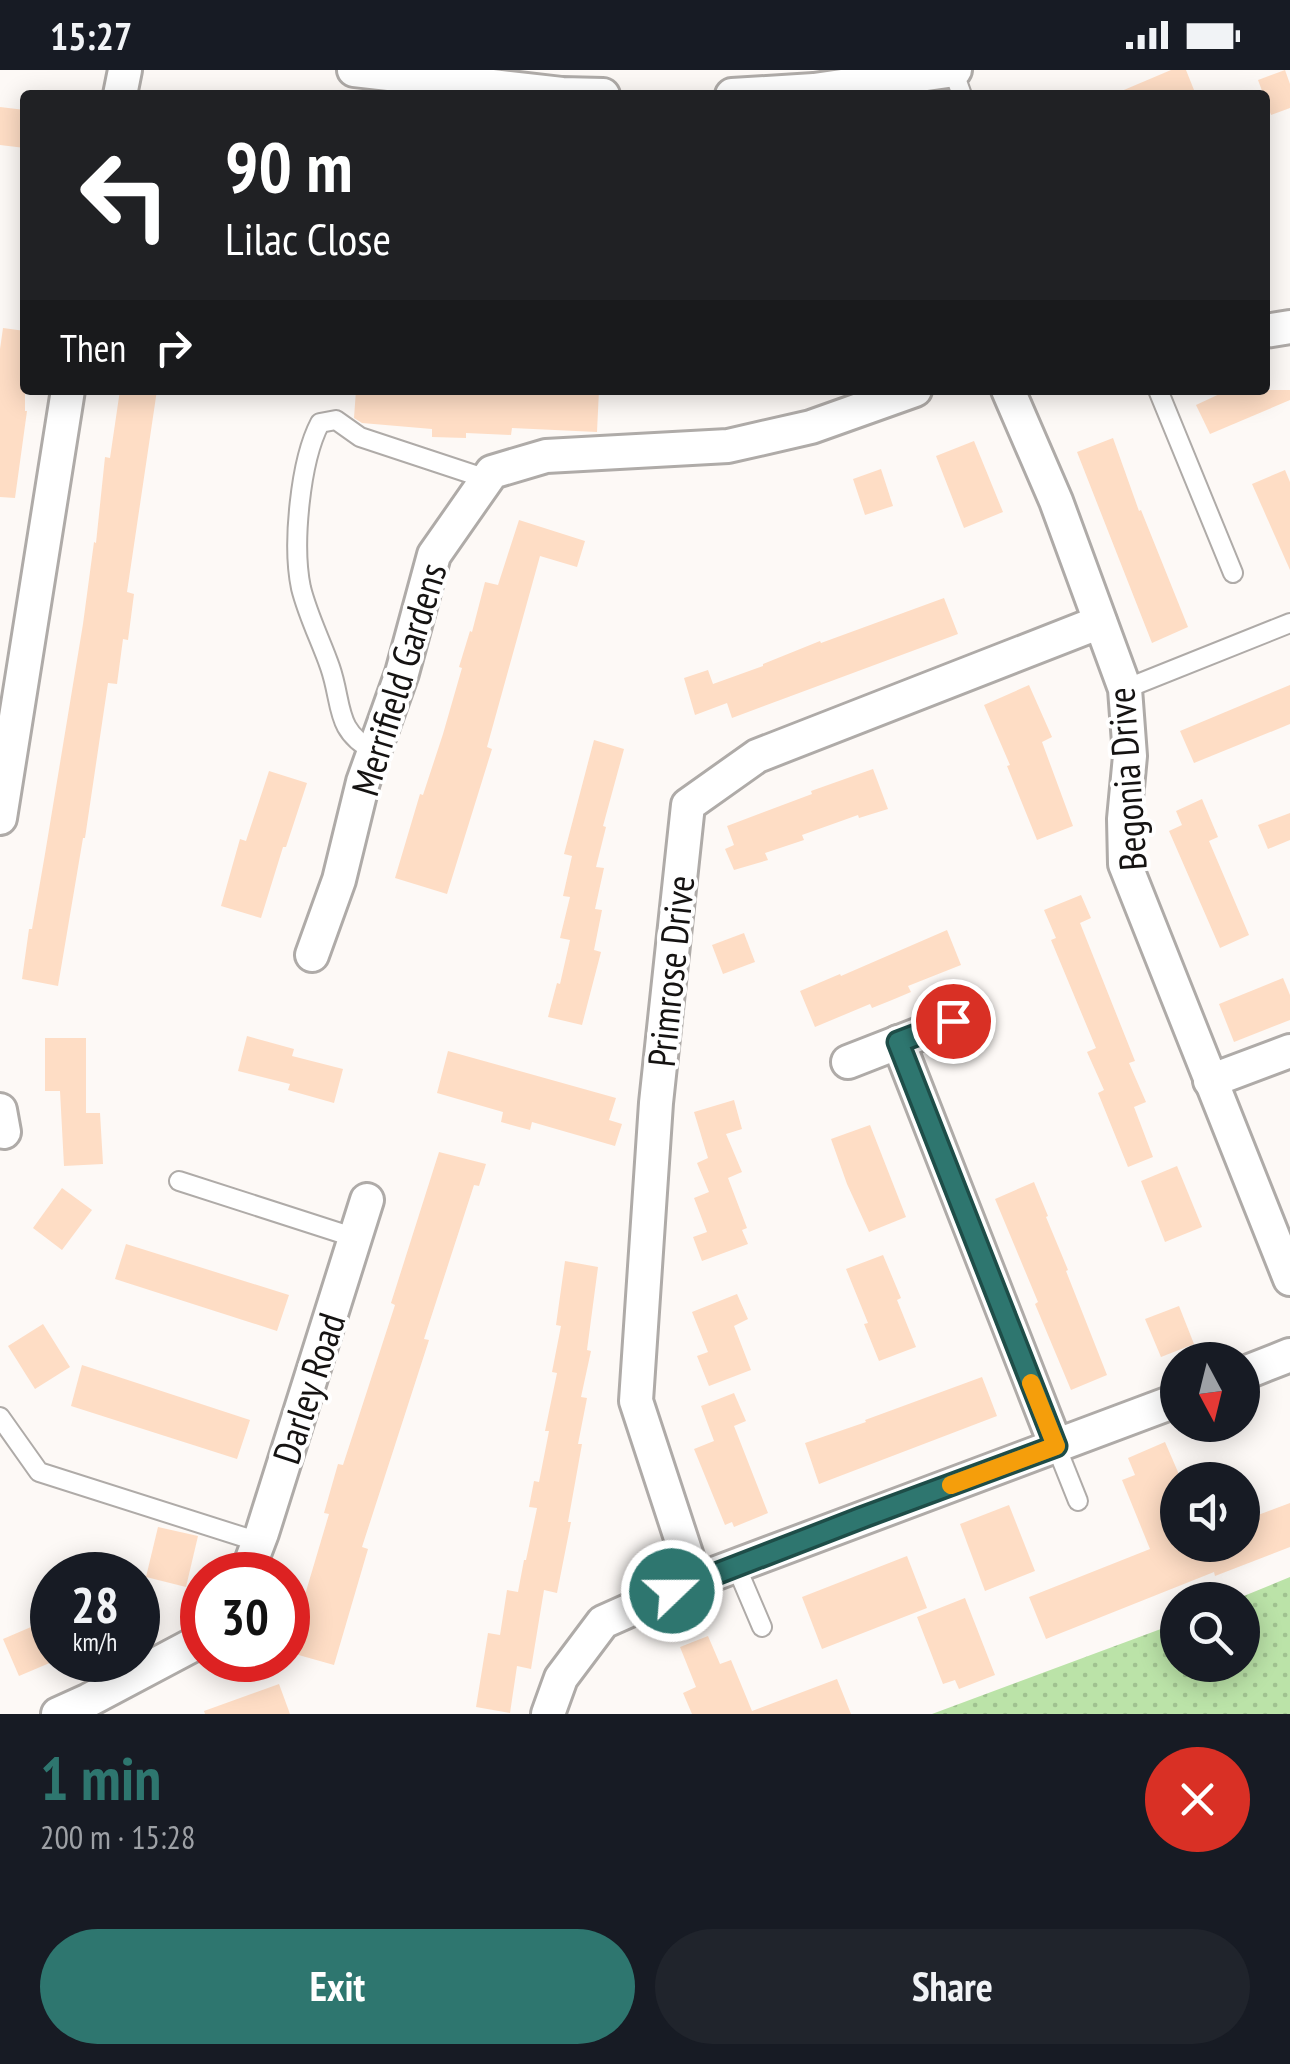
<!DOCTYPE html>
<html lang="en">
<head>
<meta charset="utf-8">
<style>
  body { margin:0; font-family:"PT Sans Narrow",sans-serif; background:#20242c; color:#f1f3f6; height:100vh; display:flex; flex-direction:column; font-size:38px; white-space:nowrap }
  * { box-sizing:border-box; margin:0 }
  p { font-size:32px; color:#9ea1a6 }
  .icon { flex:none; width:55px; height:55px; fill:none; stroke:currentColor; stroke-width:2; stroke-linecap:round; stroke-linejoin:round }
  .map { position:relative; height:1644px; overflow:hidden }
  .details { display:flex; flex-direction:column; background:#171b24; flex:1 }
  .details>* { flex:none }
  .guide { position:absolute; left:20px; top:20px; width:1250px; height:305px; border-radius:10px; box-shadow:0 5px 25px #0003; background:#202124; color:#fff; overflow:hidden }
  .needle { width:65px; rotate:173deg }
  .controls { position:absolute; left:1160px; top:1272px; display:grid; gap:20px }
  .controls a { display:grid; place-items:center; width:100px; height:100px; border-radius:50%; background:#171b24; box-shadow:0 5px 25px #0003; font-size:50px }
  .speed { position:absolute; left:30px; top:1482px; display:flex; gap:20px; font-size:50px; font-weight:700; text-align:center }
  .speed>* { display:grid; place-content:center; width:130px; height:130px; border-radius:50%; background:#171b24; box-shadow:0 5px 25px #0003; line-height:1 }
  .speed small { font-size:25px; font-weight:400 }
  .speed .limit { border:15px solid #d22; background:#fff; color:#111 }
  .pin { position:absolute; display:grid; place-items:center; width:85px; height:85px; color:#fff; margin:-42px; border:5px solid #fff; border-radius:50%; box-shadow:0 2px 10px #0007 }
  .me { position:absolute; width:110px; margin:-55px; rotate:68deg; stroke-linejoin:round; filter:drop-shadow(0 0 8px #0008) }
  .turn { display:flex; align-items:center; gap:35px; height:210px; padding:0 40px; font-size:45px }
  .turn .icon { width:130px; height:130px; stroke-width:2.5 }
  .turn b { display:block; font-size:70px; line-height:85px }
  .then { display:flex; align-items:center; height:95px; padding:0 40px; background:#0003; gap:20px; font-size:38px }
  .round { display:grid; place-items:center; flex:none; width:105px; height:105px; border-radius:52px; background:#20242c }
  .headline { display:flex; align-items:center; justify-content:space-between; height:170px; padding:0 40px }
  h1 { font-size:60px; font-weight:700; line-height:75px; color:#2e766f }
  .primary-button { display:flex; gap:20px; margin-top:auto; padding:20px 40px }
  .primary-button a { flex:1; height:115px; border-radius:60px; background:#2e766f; color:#fff; font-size:40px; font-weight:700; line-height:115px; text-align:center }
  .primary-button a+a { background:#20242c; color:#f1f3f6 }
  .status { display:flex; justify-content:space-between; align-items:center; height:70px; padding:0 50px; background:#171b24; direction:ltr }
  .status svg { height:28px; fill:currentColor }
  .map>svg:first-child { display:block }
</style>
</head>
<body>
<div class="status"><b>15:27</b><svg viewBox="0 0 49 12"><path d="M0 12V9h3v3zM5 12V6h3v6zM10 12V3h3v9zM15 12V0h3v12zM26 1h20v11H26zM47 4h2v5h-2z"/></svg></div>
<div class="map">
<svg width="1290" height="1644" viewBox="0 0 1290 1644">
  <defs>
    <pattern id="green-dots" width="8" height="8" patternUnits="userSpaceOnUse" patternTransform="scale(2.5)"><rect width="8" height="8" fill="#bbe3a8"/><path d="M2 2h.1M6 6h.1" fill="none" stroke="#a0c290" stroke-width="1.8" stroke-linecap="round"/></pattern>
  </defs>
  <rect width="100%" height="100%" fill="#fdf9f6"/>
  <path fill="url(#green-dots)" d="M1290,1507V1644H932L1177,1553L1178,1595H1242V1530H1234Z"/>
  <g fill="#feddc5">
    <path d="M1171,0H1186L1196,25H1112Z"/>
    <path d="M1285,0L1290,14V38L1271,45L1258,10Z"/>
    <path d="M0,37L25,40V78L0,75Z"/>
    <path d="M3,258L25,261V341H27L15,428L0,427V279Z"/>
    <path d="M120,320H157L127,522L134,524L128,570L123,569L117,614L108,613L85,768H83L58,916L22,909L29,859H32L45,784L83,554L94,472L96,473L105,387L110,388Z"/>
    <path d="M356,320H599L597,362L512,358L511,365L466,363V368L432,367V359L362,353L354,348Z"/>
    <path d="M1228,320H1290V330L1210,364L1196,335Z"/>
    <path d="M1113,368L1139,441L1141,440L1188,557L1152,573L1077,382Z"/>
    <path d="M974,371L1003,442L964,458L936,386Z"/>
    <path d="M881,399L893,436L865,445L853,409Z"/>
    <path d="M1285,400L1290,412V500L1252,414Z"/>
    <path d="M519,450L585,471L577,497L540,486L487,677L492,679L447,824L395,808L420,724L423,725L443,664L462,598L459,597L470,561L472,562L485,512L498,515Z"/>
    <path d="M944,528L958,564L732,648L727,633L695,645L684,608L708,600L713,614L763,596V594L820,571L821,573Z"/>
    <path d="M1029,615L1052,667L1042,672L1073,756L1037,770L1007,696L1010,695L984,635Z"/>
    <path d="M1290,615V654L1194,693L1180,661Z"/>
    <path d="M594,670L624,679L603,756L606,757L596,797L604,798L595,839L602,840L594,880L601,882L582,955L548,947L557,913L560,914L570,870L560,868L570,827L563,826L572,786L564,784Z"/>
    <path d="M873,699L888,739L859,748L858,745L802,765L804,770L765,783L768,790L734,800L725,779L734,775L727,756L812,724L811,721Z"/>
    <path d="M269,701L307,713L286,777H283L261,848L221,836L240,769L246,771Z"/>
    <path d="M1202,729L1218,767L1209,771L1249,865L1220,878L1169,761L1182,755L1176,741Z"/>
    <path d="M1290,743V770L1268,779L1258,755Z"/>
    <path d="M1081,825L1091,848L1080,853L1135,991L1129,993L1146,1032L1134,1037L1153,1087L1128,1097L1098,1023L1104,1020L1087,982L1096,978L1051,870L1056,868L1044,840Z"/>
    <path d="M947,860L961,895L908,916L911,922L892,930L872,938L870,934L815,957L800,921L840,904L841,906Z"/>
    <path d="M744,863L755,892L723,904L712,875Z"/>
    <path d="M1283,908L1290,925V950L1234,972L1219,934Z"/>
    <path d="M247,966L294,979L292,986L343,999L334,1033L288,1020L290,1014L238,1001Z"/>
    <path d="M45,968H86V1043H100L103,1094L64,1096L60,1021H45Z"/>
    <path d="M448,981L616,1028L609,1050L622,1054L615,1076L532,1052L530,1060L501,1052L503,1042L437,1023Z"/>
    <path d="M734,1030L742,1059L726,1064L742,1102L728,1108L747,1158L742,1160L748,1174L702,1191L693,1167L707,1162L694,1128L709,1122L697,1093L708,1088L694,1042Z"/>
    <path d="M870,1055L906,1147L869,1162L847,1114L831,1069Z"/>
    <path d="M439,1082L486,1094L479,1116L474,1115L424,1269L429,1270L362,1477L368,1479L334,1595L288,1582L329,1444L324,1443L338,1394L343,1395L395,1235L391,1233Z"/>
    <path d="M1177,1096L1202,1157L1165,1172L1141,1111Z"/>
    <path d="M1034,1112L1048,1146L1046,1147L1068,1200L1066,1201L1107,1305L1071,1320L1035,1234L1038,1232L995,1129Z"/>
    <path d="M62,1118L92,1140L62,1180L33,1158Z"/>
    <path d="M126,1174L289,1225L277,1261L115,1209Z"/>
    <path d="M883,1185L901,1228L897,1230L916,1277L879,1291L864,1254L868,1253L846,1199Z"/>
    <path d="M565,1191L598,1197L587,1280L591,1281L581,1327L587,1328L578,1374H582L568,1452H571L557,1523L544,1520L531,1599L517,1596L510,1643L476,1637L488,1563L500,1565L507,1520L518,1522L524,1490H526L537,1438L529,1437L534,1411L539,1412L549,1361H545L557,1303L552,1302L561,1256L556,1255Z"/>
    <path d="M737,1224L748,1249L734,1256L751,1300L709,1316L697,1286L708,1282L692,1242Z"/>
    <path d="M1179,1236L1194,1274L1161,1287L1145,1249Z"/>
    <path d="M43,1254L70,1297L35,1319L8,1276Z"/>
    <path d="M82,1295L250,1350L237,1389L71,1336Z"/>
    <path d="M982,1307L997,1346L819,1414L805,1373L866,1352L865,1350Z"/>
    <path d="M734,1323L746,1351L734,1356L768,1443L734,1457L732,1452L725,1455L694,1379L714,1371L701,1336Z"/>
    <path d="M1165,1372L1178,1402V1475H1242V1451L1290,1433V1477L1215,1506L1214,1502L1046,1569L1029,1527L1150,1479L1122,1410L1135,1405L1128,1388Z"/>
    <path d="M1009,1435L1035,1501L985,1521L960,1454Z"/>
    <path d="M158,1457L198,1466L186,1517L146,1507Z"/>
    <path d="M907,1486L927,1538L822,1579L802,1527Z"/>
    <path d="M965,1528L995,1605L959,1619L955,1610L943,1614L917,1547Z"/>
    <path d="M52,1548V1592L19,1606L3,1569Z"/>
    <path d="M708,1566L720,1594L731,1590L752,1641L837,1609L851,1644H692L683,1623L696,1617L680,1577Z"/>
    <path d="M279,1614L290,1644H205L204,1641Z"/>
  </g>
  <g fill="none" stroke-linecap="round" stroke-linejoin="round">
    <g stroke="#afaba8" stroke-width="22">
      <g id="service">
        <path d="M953,0L962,25"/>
        <path d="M1158,320L1233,503"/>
        <path d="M1125,619L1290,553"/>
        <path d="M374,681C334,661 343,634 330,597C321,571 308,546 301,518C292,475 300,391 320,353L336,350L360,367L487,409"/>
        <path d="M179,1111L356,1168"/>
        <path d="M0,1347L39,1402L259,1472"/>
        <path d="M1056,1376L1078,1431"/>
        <path d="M736,1496L762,1557"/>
      </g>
    </g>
    <g stroke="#afaba8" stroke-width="38">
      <g id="minor">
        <path d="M354,0L562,24L603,25"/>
        <path d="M120,25L125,0"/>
        <path d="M732,25L814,20L955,0"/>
        <path d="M1265,261L1290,257"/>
        <path d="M1008,320L1056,431L1125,619L1130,686L1124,749L1125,794L1290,1209"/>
        <path d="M0,748L68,320"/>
        <path d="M312,885L339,810L363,712L402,603L434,485L492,402L546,386L728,376L811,357L915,320"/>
        <path d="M898,972L1056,1376"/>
        <path d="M848,992L953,951"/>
        <path d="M1210,1011L1290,981"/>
        <path d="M0,1040L4,1062"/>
        <path d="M1242,1304L1290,1285"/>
        <path d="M246,1505L262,1463L367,1130"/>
        <path d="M695,1511L636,1331L656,1033L688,735L757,686L1100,552"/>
        <path d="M58,1644L89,1630L202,1570"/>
        <path d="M548,1644L561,1608L603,1552L695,1511L1178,1330"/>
      </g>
    </g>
    <use href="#service" stroke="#fff" stroke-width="18"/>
    <use href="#minor" stroke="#fff" stroke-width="32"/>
  </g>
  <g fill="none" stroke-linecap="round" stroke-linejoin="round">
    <g stroke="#1e4d48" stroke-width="25">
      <path id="route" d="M672,1521L861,1448L1056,1376L898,972L953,951"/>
    </g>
    <use href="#route" stroke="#2e766f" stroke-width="18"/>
    <path stroke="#f59e0b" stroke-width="18" d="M951,1415L1056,1376L1031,1313"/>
  </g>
  <g text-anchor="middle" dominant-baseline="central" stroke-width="8" stroke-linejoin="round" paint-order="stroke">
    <g font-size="38" fill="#151312" stroke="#fff">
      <text transform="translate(398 609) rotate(-73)">Merrifield Gardens</text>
      <text transform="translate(1126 709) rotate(-94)">Begonia Drive</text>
      <text transform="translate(670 901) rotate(-84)">Primrose Drive</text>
      <text transform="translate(308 1318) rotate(-72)">Darley Road</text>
    </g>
  </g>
</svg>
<div class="controls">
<a><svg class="needle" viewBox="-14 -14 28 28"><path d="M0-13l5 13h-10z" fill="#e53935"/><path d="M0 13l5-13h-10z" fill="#9ea1a6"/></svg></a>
<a><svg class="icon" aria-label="sound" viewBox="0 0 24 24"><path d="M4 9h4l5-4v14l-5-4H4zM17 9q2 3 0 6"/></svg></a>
<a><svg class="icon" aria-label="search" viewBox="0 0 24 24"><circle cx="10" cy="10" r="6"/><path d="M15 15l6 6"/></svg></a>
</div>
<div class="speed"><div>28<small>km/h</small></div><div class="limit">30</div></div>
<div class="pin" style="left:953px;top:951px;background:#d93025"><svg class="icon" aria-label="arrive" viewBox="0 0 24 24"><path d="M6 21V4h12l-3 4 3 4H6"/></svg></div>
<svg class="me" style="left:672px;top:1521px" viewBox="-20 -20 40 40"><circle r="17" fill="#2e766f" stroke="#fff" stroke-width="3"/><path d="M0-11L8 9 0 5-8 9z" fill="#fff"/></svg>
<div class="guide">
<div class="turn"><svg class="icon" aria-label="left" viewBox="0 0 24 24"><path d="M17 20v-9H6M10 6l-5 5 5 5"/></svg><div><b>90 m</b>Lilac Close</div></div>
<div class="then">Then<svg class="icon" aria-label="right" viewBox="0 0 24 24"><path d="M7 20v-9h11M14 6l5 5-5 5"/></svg></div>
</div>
</div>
<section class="details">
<div class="headline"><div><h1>1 min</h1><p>200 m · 15:28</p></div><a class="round" style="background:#d93025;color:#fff"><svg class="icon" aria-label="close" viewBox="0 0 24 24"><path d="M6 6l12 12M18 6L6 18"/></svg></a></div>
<div class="primary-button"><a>Exit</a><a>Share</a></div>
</section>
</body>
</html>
